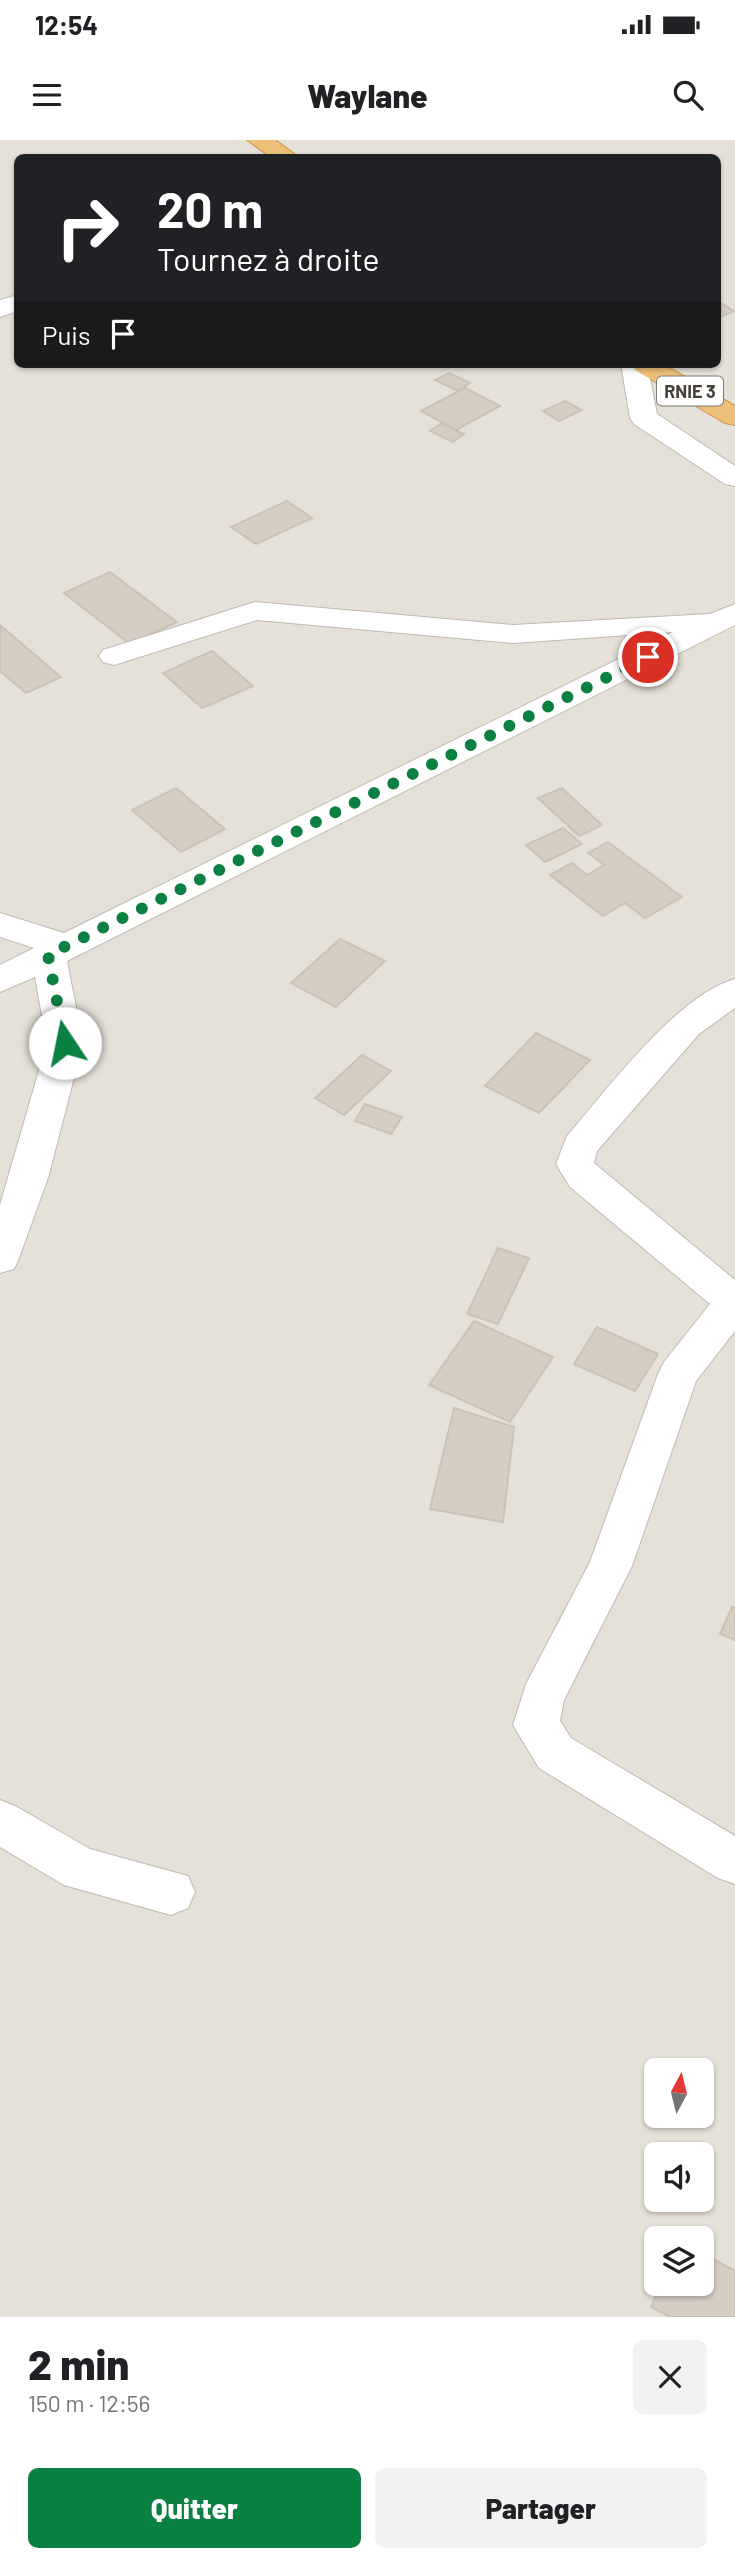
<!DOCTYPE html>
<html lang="fr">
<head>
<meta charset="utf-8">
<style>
  body { margin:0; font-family:Barlow,sans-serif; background:#f2f2f2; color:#202124; height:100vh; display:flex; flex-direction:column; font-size:26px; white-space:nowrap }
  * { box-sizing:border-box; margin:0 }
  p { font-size:23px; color:#757577 }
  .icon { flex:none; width:38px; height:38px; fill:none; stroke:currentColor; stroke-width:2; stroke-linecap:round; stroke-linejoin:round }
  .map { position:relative; height:2177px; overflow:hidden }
  .panel { display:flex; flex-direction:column; background:#fff; flex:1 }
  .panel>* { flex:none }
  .guide { position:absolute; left:14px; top:14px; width:707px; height:214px; border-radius:10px; box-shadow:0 2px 5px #0004; background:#202124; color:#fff; overflow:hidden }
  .needle { width:46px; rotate:7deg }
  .controls { position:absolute; left:644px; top:1918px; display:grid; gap:14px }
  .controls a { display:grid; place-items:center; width:70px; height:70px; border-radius:10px; background:#fff; box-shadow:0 2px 5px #0004; font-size:35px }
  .pin { position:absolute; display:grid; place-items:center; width:60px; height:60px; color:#fff; margin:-30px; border:4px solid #fff; border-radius:50%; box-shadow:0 2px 7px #0007 }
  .me { position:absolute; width:77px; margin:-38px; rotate:349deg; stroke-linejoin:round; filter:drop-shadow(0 0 5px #0008) }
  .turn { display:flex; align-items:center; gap:24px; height:147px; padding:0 28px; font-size:32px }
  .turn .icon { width:91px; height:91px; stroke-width:2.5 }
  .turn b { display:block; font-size:49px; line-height:60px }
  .then { display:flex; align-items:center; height:66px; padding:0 28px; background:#0003; gap:14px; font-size:26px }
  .round { display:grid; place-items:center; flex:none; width:74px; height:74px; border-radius:10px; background:#f2f2f2 }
  .head { display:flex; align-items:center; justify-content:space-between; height:119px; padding:0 28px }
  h1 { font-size:42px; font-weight:800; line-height:52px }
  .action { display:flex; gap:14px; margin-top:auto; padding:14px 28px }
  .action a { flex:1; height:80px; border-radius:10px; background:#0b8043; color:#fff; font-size:28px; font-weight:800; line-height:80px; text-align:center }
  .action a+a { background:#f2f2f2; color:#202124 }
  .status { display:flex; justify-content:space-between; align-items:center; height:49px; padding:0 35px; background:#fff; direction:ltr }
  .status svg { height:19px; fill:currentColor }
  header { display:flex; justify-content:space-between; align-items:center; height:91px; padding:0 28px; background:#fff; font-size:32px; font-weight:800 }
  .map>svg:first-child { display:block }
</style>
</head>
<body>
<div class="status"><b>12:54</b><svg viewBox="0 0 49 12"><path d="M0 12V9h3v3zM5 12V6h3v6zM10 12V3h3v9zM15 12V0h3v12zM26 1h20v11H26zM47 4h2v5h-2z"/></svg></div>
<header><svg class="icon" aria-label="menu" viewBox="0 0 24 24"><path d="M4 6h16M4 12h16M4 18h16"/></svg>Waylane<svg class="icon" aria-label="search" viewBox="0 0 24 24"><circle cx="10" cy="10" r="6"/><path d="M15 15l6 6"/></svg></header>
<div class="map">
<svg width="735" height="2177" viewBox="0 0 735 2177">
  <rect width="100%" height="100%" fill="#f3efe9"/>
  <path fill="#e6e1d8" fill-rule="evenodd" d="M0,0H735V2177H0ZM18,18H718V224H18ZM656,1930H702V1976H656ZM656,2014H702V2060H656ZM656,2098H702V2144H656Z"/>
  <g fill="#d6cdc3" stroke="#cdc2b4" stroke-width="2">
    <path d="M718,161L734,171L718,178Z"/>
    <path d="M449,233L470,243L458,251L435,240Z"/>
    <path d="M465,248L500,266L456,290L421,271Z"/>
    <path d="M565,261L582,270L559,281L543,271Z"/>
    <path d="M441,284L464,294L453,302L430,291Z"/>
    <path d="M287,361L312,378L256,404L231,387Z"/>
    <path d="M110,432L177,482L130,504L64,453Z"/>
    <path d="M0,485L61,537L26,553L0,531Z"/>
    <path d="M212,511L253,546L202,568L163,533Z"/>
    <path d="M176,648L225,689L181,712L132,670Z"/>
    <path d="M562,648L602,685L579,696L538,658Z"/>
    <path d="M563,688L582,704L545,722L526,705Z"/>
    <path d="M608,702L682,757L645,778L625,763L603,776L550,735L572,723L587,735L604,725L588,713Z"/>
    <path d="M340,799L385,821L336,867L291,843Z"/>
    <path d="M536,893L590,920L539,973L485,946Z"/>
    <path d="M362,915L391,931L344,975L315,958Z"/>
    <path d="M365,964L402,977L391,994L355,981Z"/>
    <path d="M498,1108L529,1118L498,1184L467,1174Z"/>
    <path d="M474,1181L553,1217L510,1282L429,1245Z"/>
    <path d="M597,1187L658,1214L635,1251L574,1224Z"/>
    <path d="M454,1268L514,1287L503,1382L430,1369Z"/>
    <path d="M732,1467L735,1468V1500L720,1494Z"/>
    <path d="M702,2113L735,2131V2177H670L651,2167L661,2144H702Z"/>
  </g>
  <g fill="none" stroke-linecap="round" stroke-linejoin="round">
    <g stroke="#c0b9b0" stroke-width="2">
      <g id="street">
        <path d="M18,155V171L0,177V160Z"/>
        <path d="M621,224H647L657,274L735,326V346L725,344L634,284L630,278Z"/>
        <path d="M255,462L513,485L710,474L735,464V485L67,821L83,903L48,1038L19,1118L14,1129L0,1133V1065L47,903L35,837L0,852V825L34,808L0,797V773L64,793L673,492L513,503L257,480L114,525L103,522L99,516L103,510Z"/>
        <path d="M735,839V868L699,894L597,1011L594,1023L735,1140V1191L696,1241L632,1426L564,1560L560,1581L571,1598L735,1696V1744L718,1738L539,1628L513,1585L526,1544L590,1422L658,1234L664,1222L710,1164L570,1047L556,1024L567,996C607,950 677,855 735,839Z"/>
        <path d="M0,1660L17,1667L90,1709L188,1736L195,1752L188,1768L171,1775L64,1745L0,1707Z"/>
      </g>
    </g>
    <g stroke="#cb954b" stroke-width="2">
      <g id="highway">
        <path d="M247,0H275L300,18H272Z"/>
        <path d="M631,224H663L735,266V285L725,283L635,230Z"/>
      </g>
    </g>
    <use href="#street" fill="#fff" fill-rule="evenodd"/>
    <use href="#highway" fill="#edc07a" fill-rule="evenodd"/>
  </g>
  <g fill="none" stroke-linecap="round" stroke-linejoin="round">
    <path stroke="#0b8043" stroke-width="12" stroke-dasharray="0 21.6" d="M65,903L48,815L648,517"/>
  </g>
  <g text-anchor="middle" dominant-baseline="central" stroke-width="7" stroke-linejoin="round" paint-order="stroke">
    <rect fill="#fff" stroke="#7d7974" stroke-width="2" x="657" y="236.5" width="66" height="29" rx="5"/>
    <g font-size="18" font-weight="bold" fill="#454038">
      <text x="690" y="251">RNIE 3</text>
    </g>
  </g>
</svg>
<div class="controls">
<a><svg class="needle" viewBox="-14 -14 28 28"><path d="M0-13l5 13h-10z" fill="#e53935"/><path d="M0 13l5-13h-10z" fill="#757577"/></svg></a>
<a><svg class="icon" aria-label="sound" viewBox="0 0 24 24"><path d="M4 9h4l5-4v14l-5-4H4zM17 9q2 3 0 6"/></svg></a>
<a><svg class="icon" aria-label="layers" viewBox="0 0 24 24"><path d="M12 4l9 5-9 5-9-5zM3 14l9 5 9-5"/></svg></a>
</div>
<div class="pin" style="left:648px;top:517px;background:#d93025"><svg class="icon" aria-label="arrive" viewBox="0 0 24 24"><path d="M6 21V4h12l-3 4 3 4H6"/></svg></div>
<svg class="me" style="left:65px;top:903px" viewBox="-20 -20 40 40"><circle r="19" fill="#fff"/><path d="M0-13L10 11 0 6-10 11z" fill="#0b8043"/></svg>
<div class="guide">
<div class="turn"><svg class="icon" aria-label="right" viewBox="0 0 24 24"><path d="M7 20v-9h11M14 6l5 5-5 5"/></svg><div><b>20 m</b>Tournez à droite</div></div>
<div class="then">Puis<svg class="icon" aria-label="arrive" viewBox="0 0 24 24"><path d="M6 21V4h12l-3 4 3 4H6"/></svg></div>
</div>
</div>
<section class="panel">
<div class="head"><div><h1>2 min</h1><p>150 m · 12:56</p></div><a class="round"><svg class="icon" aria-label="close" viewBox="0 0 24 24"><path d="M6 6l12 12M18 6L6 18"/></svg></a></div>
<div class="action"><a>Quitter</a><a>Partager</a></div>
</section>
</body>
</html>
